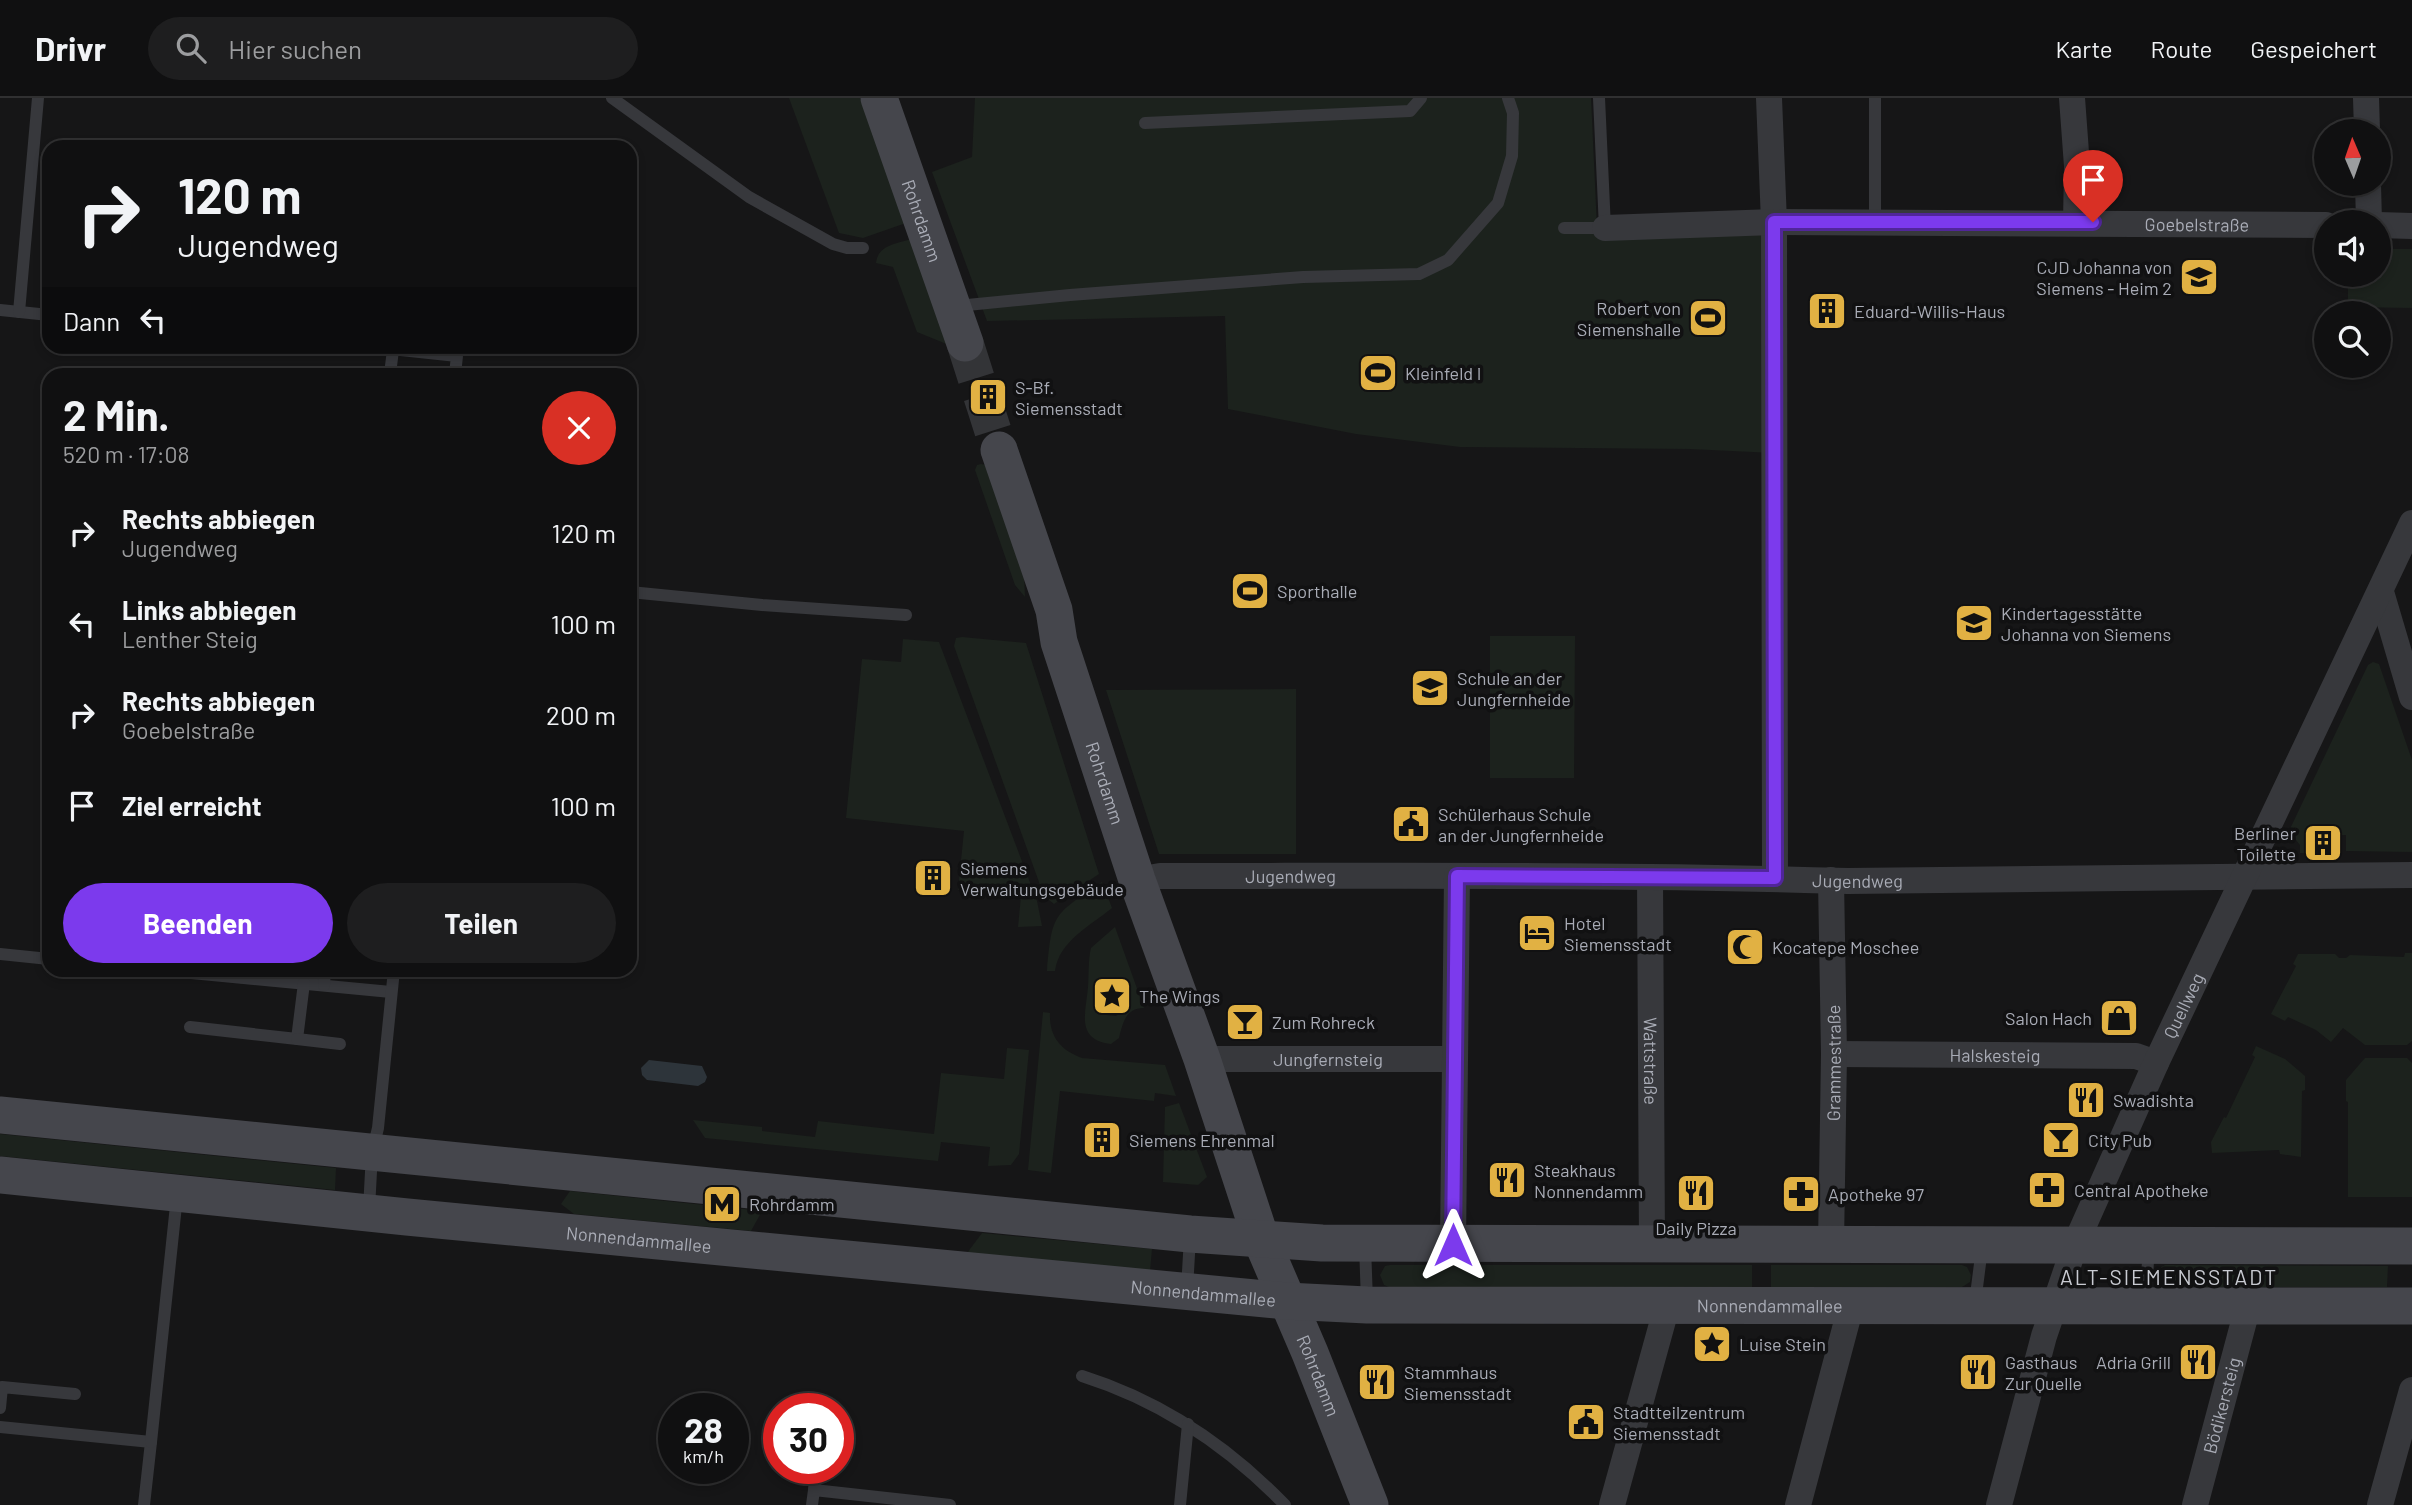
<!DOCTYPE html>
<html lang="de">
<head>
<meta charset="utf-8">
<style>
  body { margin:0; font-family:Barlow,sans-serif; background:#1e1e1f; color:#f1f3f6; height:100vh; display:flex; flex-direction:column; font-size:26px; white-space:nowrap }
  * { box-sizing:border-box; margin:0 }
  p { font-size:23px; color:#9c9d9f }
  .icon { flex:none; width:38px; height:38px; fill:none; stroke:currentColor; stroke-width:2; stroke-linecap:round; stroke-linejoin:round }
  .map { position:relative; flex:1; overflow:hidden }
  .side { position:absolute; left:42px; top:270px; width:595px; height:609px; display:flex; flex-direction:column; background:#101011; border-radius:21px; box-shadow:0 4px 10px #0003,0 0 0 2px #303031 }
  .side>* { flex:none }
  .guide { position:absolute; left:42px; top:42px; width:595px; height:214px; border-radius:21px; box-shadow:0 4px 10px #0003,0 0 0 2px #303031; background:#101011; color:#f1f3f6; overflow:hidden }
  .needle { width:46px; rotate:358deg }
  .fabs { position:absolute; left:2314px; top:21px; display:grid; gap:14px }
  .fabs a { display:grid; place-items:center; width:77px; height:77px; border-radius:50%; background:#101011; box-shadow:0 4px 10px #0003,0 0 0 2px #303031; font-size:35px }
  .speed { position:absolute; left:658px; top:1295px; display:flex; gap:14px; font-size:35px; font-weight:700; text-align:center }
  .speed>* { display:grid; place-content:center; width:91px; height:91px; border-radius:50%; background:#101011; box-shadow:0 4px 10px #0003,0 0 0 2px #303031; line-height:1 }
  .speed small { font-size:18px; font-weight:400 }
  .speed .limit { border:10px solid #d22; background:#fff; color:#111 }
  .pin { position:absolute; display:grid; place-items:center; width:60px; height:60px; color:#fff; margin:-72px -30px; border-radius:50% 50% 50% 0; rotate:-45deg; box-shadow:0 0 7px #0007 }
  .pin .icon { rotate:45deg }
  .me { position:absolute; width:77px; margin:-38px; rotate:0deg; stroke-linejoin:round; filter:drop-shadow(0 0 5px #0008) }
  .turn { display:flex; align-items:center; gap:24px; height:147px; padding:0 21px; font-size:32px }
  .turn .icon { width:91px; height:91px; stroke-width:2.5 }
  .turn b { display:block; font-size:49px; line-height:60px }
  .then { display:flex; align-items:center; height:66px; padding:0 21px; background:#0003; gap:14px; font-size:26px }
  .round { display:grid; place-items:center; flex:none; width:74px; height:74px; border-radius:37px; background:#1e1e1f }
  .headline { display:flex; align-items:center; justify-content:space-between; height:119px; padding:0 21px }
  h1 { font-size:42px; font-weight:700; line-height:52px }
  .cta { display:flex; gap:14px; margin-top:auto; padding:14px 21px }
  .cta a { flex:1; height:80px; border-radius:42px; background:#7c3aed; color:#fff; font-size:28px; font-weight:700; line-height:80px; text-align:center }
  .cta a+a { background:#1e1e1f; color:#f1f3f6 }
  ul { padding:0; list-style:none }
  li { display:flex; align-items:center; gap:21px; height:91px; padding:0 21px }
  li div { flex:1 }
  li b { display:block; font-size:26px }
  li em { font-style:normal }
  header { display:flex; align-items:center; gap:42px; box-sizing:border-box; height:98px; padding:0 35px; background:#101011; border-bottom:2px solid #303031 }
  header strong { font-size:33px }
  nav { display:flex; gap:38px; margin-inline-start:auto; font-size:24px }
  .search { width:490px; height:63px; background:#1e1e1f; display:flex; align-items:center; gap:18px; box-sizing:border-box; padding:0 24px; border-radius:38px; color:#9c9d9f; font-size:26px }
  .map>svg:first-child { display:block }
</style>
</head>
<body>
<header>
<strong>Drivr</strong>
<div class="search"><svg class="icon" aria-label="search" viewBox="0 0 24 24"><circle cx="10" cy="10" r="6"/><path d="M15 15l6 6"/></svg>Hier suchen</div>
<nav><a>Karte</a><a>Route</a><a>Gespeichert</a></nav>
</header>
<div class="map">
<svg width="2412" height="1407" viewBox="0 0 2412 1407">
  <rect width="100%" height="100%" fill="#161617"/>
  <g fill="#1c221d" fill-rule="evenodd">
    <path d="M789,0H860L906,125L863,140L839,135Z"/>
    <path d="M975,0H1591L1597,130L1774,124V355L1690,351L1460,349L1356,336L1228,311L1225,218L987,223L932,74L972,59Z"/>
    <path d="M911,141L949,247L917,234L893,169L876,165C878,147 896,146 911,141Z"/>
    <path d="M2378,151H2412V210L2348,209V177H2378Z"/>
    <path d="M981,366L986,367L1024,476L1025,499L1015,487L975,372L977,367Z"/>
    <path d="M1490,538H1575L1574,680H1490Z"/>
    <path d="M962,539L1026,545L1099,776L1054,806L1044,798L954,548L956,540Z"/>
    <path d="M903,541L939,544L1037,803L1042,828L1018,829L1021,798L958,792L964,733L846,720L862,561L901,564Z"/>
    <path d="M2373,564L2379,566L2412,662V754L2346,753V737H2308V755H2300V747L2289,733L2368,567Z"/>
    <path d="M1296,591V756H1159L1106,592Z"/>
    <path d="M1102,784L1112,810C1090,828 1059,843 1055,873H1047C1052,814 1054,817 1102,784Z"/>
    <path d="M1115,829L1144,910C1126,910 1123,924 1119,940L1111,946C1075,942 1086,914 1088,889C1089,876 1088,862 1091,850ZM1108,884H1118L1129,895V909L1116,918L1106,917L1094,906L1095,893Z"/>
    <path d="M2405,855H2412V943L2407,947H2365L2343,930L2331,944L2316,932L2288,919L2285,923L2271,916L2296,868L2293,866L2298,856H2335L2339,860H2346L2350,857L2404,859Z"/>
    <path d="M1043,914L1050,915C1049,938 1060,952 1082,960L1165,967L1176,998L1155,995L1154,1003L1060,993L1051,1075L1028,1072Z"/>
    <path d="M2256,948L2285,961L2305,978V992L2302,993L2301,1059L2280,1056L2279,1052L2212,1055L2211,1044L2224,1019L2226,1020L2255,959L2252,957Z"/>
    <path d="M1007,950L1029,952L1019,1056L1011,1067L988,1068L990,1049L941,1044L938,1063L705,1040L693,1022L762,1029V1033L815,1039L818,1023L934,1036L941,975L1004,981Z"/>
    <path d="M2365,960H2407L2412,965V1099H2348V1004L2346,1003V982Z"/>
    <path d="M1179,1005L1207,1079L1198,1087L1163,1084L1165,1009Z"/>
    <path d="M0,1036L336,1070L335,1092L0,1058Z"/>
    <path d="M570,1093L762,1113L751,1133L574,1116L561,1106Z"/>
    <path d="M982,1135L1152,1151L1150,1173L967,1155Z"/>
    <path d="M1390,1167H1752V1189H1389L1384,1187L1380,1177L1385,1168Z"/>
    <path d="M1771,1167H1962L1967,1169L1971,1177L1970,1184L1962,1189H1771Z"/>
    <path d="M2165,1167L2388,1168L2387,1189H2164L2157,1179L2160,1170Z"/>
  </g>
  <path fill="#2d343a" d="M649,962L702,968L707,979L705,984L698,988L647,982L642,977L641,970Z"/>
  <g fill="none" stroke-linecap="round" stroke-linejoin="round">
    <path stroke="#333437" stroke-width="37" stroke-dasharray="37 18" stroke-linecap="butt" d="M965,245L999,352"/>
    <g stroke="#37383c" stroke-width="12">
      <path d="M612,0L749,99L833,146L847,150H863"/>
      <path d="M1145,25L1410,13L1421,0"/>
      <path d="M1875,125V0"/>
      <path d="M1564,130H1605L1599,0"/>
      <path d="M957,208L1070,197L1303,179L1419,176L1448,162L1498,105L1512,58L1513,15L1508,0"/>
      <path d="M0,212L49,217"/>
      <path d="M19,214L38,0"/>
      <path d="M363,248L457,258L455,276"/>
      <path d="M390,276L393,252"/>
      <path d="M630,494L762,507L906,517"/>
      <path d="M0,856L49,861"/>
      <path d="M160,872L391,894"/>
      <path d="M324,887L325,872"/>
      <path d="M190,929L297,941L304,885"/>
      <path d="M297,941L340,946"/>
      <path d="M369,1111L372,1055L378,1030L394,872"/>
      <path d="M1365,1148L1367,1203"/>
      <path d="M1187,1191L1190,1139"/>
      <path d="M1975,1205L1982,1150"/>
      <path d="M2145,1205L2149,1150"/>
      <path d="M1082,1278C1161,1303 1228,1348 1285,1407"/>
      <path d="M0,1310L2,1289L75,1296"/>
      <path d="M0,1329L151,1344L144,1407"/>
      <path d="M151,1344L177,1098"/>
      <path d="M814,1392L816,1370"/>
      <path d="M812,1407L814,1392L950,1407"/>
      <path d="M1180,1407L1188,1326"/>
    </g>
    <g stroke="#37383c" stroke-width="26">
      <path d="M1769,0L1774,124L1775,780"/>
      <path d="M2072,0L2077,68L2076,124"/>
      <path d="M2366,0L2367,33"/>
      <path d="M2368,86L2369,124"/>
      <path d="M2378,127L2412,128"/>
      <path id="s1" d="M1605,130L1774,124L2326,127"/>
      <path d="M2381,494L2412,599"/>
      <path id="s2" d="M1650,779L1652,1147"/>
      <path id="s3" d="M1137,782L1160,778C1389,778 1619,776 1848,783L2412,777"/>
      <path id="s4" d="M1834,956L2136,958L2156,965"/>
      <path id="s5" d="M1202,961H1454"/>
      <path d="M1453,1147L1457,778"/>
      <path id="s6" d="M1831,1147L1834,956L1831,782"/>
      <path d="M1612,1407L1667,1208"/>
      <path d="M1798,1407L1851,1208"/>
      <path id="s7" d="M1999,1407L2044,1238L2075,1147L2156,965L2412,425"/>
      <path id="s8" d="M2195,1407L2248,1208"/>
      <path d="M2380,1407L2412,1292"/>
    </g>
    <g stroke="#45464c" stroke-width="37">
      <path id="s9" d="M879,0L965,245"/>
      <path id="s10" d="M999,352L1054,512L1059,544L1137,782L1202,961L1261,1141L1310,1255L1370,1407"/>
      <path d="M0,1017L1190,1136L1322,1145L2412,1148"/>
      <path id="s11" d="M0,1077L407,1119L1286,1203L1367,1207L2412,1208"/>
    </g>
  </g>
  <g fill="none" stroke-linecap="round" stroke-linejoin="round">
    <g stroke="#51269a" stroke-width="18">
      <path id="route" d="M1453,1147L1457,778L1775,780L1774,124H2093"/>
    </g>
    <use href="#route" stroke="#7c3aed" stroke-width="12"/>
  </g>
  <defs>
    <g id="school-square" transform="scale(2.0125)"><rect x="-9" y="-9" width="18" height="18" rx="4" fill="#e1b143" stroke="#111112"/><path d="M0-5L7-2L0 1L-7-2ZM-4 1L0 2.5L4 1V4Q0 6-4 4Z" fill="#111"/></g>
    <g id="building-square" transform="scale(2.0125)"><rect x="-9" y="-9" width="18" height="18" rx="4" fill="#e1b143" stroke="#111112"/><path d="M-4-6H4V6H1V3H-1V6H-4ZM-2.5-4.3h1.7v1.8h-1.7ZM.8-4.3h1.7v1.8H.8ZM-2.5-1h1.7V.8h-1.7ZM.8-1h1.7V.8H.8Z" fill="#111"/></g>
    <g id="stadium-square" transform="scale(2.0125)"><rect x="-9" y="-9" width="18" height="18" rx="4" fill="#e1b143" stroke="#111112"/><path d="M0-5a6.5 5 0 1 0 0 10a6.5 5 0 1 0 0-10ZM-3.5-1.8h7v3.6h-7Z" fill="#111"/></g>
    <g id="civic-square" transform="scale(2.0125)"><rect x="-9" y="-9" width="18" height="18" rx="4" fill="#e1b143" stroke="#111112"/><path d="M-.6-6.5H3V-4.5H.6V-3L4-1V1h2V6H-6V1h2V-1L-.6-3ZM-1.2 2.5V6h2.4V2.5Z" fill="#111"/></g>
    <g id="hotel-square" transform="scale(2.0125)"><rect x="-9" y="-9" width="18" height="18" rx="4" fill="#e1b143" stroke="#111112"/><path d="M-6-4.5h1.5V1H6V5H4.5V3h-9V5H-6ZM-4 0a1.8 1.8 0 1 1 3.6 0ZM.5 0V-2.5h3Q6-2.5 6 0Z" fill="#111"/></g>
    <g id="mosque-square" transform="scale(2.0125)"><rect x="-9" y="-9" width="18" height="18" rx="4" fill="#e1b143" stroke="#111112"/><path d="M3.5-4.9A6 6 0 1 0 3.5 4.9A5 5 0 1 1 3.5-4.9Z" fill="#111"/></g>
    <g id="sight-square" transform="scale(2.0125)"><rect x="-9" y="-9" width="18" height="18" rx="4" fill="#e1b143" stroke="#111112"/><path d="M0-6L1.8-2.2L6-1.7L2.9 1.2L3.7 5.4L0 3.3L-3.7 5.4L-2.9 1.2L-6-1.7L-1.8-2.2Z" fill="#111"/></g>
    <g id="shop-square" transform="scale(2.0125)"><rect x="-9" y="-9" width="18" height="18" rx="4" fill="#e1b143" stroke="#111112"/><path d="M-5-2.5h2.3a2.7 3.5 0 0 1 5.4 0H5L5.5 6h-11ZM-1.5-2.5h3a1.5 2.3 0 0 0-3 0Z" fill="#111"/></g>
    <g id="bar-square" transform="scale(2.0125)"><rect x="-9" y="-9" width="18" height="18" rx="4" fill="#e1b143" stroke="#111112"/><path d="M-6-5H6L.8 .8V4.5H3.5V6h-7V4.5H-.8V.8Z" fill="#111"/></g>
    <g id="restaurant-square" transform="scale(2.0125)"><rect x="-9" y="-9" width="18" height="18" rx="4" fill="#e1b143" stroke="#111112"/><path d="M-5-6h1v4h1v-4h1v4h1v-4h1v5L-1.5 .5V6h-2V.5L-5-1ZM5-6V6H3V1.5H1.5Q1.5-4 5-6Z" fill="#111"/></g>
    <g id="pharmacy-square" transform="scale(2.0125)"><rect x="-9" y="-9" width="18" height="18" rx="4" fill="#e1b143" stroke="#111112"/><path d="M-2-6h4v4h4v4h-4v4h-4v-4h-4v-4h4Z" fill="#111"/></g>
    <g id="metro-square" transform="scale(2.0125)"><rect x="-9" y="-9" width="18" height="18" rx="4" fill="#e1b143" stroke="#111112"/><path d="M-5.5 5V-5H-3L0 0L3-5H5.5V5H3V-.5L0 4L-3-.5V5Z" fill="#111"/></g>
  </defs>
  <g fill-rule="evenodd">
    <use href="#school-square" x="2199" y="179"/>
    <use href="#building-square" x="1827" y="213"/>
    <use href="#stadium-square" x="1708" y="220"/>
    <use href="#stadium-square" x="1378" y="275"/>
    <use href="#building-square" x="988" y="299"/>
    <use href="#stadium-square" x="1250" y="493"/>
    <use href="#school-square" x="1974" y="525"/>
    <use href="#school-square" x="1430" y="590"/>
    <use href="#civic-square" x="1411" y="726"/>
    <use href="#building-square" x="2323" y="745"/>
    <use href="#building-square" x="933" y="780"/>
    <use href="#hotel-square" x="1537" y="835"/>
    <use href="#mosque-square" x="1745" y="849"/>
    <use href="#sight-square" x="1112" y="898"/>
    <use href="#shop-square" x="2119" y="920"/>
    <use href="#bar-square" x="1245" y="924"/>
    <use href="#restaurant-square" x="2086" y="1002"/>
    <use href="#building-square" x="1102" y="1042"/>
    <use href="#bar-square" x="2061" y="1042"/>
    <use href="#restaurant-square" x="1507" y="1082"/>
    <use href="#pharmacy-square" x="2047" y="1092"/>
    <use href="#restaurant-square" x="1696" y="1095"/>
    <use href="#pharmacy-square" x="1801" y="1096"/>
    <use href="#metro-square" x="722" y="1106"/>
    <use href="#sight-square" x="1712" y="1246"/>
    <use href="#restaurant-square" x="2198" y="1264"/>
    <use href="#restaurant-square" x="1978" y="1274"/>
    <use href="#restaurant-square" x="1377" y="1284"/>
    <use href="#civic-square" x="1586" y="1324"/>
  </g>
  <g text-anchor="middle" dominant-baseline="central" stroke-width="7" stroke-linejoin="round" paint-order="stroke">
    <g font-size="18" fill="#a9acb6" stroke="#111112">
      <text stroke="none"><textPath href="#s9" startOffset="130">Rohrdamm</textPath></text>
      <text stroke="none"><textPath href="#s1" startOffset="592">Goebelstraße</textPath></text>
      <text stroke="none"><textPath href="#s10" startOffset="350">Rohrdamm</textPath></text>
      <text stroke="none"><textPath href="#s3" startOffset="154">Jugendweg</textPath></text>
      <text stroke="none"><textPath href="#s3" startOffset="721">Jugendweg</textPath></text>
      <text stroke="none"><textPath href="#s7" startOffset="534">Quellweg</textPath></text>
      <text stroke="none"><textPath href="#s4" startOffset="161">Halskesteig</textPath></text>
      <text stroke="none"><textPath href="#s5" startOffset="126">Jungfernsteig</textPath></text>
      <text stroke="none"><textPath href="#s2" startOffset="184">Wattstraße</textPath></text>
      <text stroke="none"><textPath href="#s6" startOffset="182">Grammestraße</textPath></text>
      <text stroke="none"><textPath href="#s11" startOffset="642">Nonnendammallee</textPath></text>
      <text stroke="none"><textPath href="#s11" startOffset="1209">Nonnendammallee</textPath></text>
      <text stroke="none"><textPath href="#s11" startOffset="1776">Nonnendammallee</textPath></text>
      <text stroke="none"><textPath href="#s10" startOffset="980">Rohrdamm</textPath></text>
      <text stroke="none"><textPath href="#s8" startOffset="103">Bödikersteig</textPath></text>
    </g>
    <g font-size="18" fill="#a9acb6" stroke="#111112" text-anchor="start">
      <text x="2172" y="169" text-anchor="end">CJD Johanna von<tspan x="2172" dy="21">Siemens - Heim 2</tspan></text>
      <text x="1681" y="210" text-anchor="end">Robert von<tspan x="1681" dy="21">Siemenshalle</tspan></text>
      <text x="1854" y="213">Eduard-Willis-Haus</text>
      <text x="1405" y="275">Kleinfeld I</text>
      <text x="1015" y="289">S-Bf.<tspan x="1015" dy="21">Siemensstadt</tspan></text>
      <text x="1277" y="493">Sporthalle</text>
      <text x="2001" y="515">Kindertagesstätte<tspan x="2001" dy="21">Johanna von Siemens</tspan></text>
      <text x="1457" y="580">Schule an der<tspan x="1457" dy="21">Jungfernheide</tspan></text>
      <text x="1438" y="716">Schülerhaus Schule<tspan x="1438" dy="21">an der Jungfernheide</tspan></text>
      <text x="2296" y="735" text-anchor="end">Berliner<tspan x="2296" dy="21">Toilette</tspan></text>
      <text x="960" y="770">Siemens<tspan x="960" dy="21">Verwaltungsgebäude</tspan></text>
      <text x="1564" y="825">Hotel<tspan x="1564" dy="21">Siemensstadt</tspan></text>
      <text x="1772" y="849">Kocatepe Moschee</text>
      <text x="1139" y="898">The Wings</text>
      <text x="2092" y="920" text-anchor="end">Salon Hach</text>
      <text x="1272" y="924">Zum Rohreck</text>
      <text x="2113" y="1002">Swadishta</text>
      <text x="1129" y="1042">Siemens Ehrenmal</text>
      <text x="2088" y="1042">City Pub</text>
      <text x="1534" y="1072">Steakhaus<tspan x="1534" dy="21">Nonnendamm</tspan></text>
      <text x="2074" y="1092">Central Apotheke</text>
      <text x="1828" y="1096">Apotheke 97</text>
      <text x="749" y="1106">Rohrdamm</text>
      <text x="1696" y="1130" text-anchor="middle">Daily Pizza</text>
      <text x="1739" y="1246">Luise Stein</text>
      <text x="2005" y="1264">Gasthaus<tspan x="2005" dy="21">Zur Quelle</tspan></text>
      <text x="2171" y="1264" text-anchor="end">Adria Grill</text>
      <text x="1404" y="1274">Stammhaus<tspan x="1404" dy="21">Siemensstadt</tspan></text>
      <text x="1613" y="1314">Stadtteilzentrum<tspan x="1613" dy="21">Siemensstadt</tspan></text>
    </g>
    <g font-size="21" letter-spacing="2" fill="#c9cbd2" stroke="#111112">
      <text x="2169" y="1178">ALT-SIEMENSSTADT</text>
    </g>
  </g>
</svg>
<div class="fabs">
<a><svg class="needle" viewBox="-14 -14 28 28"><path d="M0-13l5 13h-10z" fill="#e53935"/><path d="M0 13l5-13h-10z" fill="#9c9d9f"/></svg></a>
<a><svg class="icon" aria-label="sound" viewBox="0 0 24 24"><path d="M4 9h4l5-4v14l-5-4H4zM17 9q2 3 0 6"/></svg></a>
<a><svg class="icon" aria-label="search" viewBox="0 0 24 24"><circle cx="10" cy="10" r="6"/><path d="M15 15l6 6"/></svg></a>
</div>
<div class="speed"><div>28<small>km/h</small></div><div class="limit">30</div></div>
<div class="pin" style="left:2093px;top:124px;background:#d93025"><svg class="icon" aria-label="arrive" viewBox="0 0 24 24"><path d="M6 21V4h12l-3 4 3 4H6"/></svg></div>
<svg class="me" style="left:1453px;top:1147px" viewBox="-20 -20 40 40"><path d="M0-17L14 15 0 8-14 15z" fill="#7c3aed" stroke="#fff" stroke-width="4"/></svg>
<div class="guide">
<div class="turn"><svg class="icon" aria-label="right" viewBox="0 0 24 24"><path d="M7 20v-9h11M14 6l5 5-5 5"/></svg><div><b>120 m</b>Jugendweg</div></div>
<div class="then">Dann<svg class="icon" aria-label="left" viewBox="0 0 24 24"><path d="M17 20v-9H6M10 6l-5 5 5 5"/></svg></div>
</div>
<section class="side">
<div class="headline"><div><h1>2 Min.</h1><p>520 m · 17:08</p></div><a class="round" style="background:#d93025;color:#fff"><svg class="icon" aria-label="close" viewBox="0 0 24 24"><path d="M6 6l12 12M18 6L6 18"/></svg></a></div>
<ul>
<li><svg class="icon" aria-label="right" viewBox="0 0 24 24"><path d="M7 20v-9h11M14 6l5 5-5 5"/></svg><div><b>Rechts abbiegen</b><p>Jugendweg</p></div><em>120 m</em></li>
<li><svg class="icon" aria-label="left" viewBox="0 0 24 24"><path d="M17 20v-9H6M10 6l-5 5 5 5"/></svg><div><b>Links abbiegen</b><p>Lenther Steig</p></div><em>100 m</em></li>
<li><svg class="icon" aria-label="right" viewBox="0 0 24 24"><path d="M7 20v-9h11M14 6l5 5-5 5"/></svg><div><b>Rechts abbiegen</b><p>Goebelstraße</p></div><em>200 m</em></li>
<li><svg class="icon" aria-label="arrive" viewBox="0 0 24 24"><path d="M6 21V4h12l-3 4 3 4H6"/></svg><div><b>Ziel erreicht</b></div><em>100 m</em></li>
</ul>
<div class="cta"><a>Beenden</a><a>Teilen</a></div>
</section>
</div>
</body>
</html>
